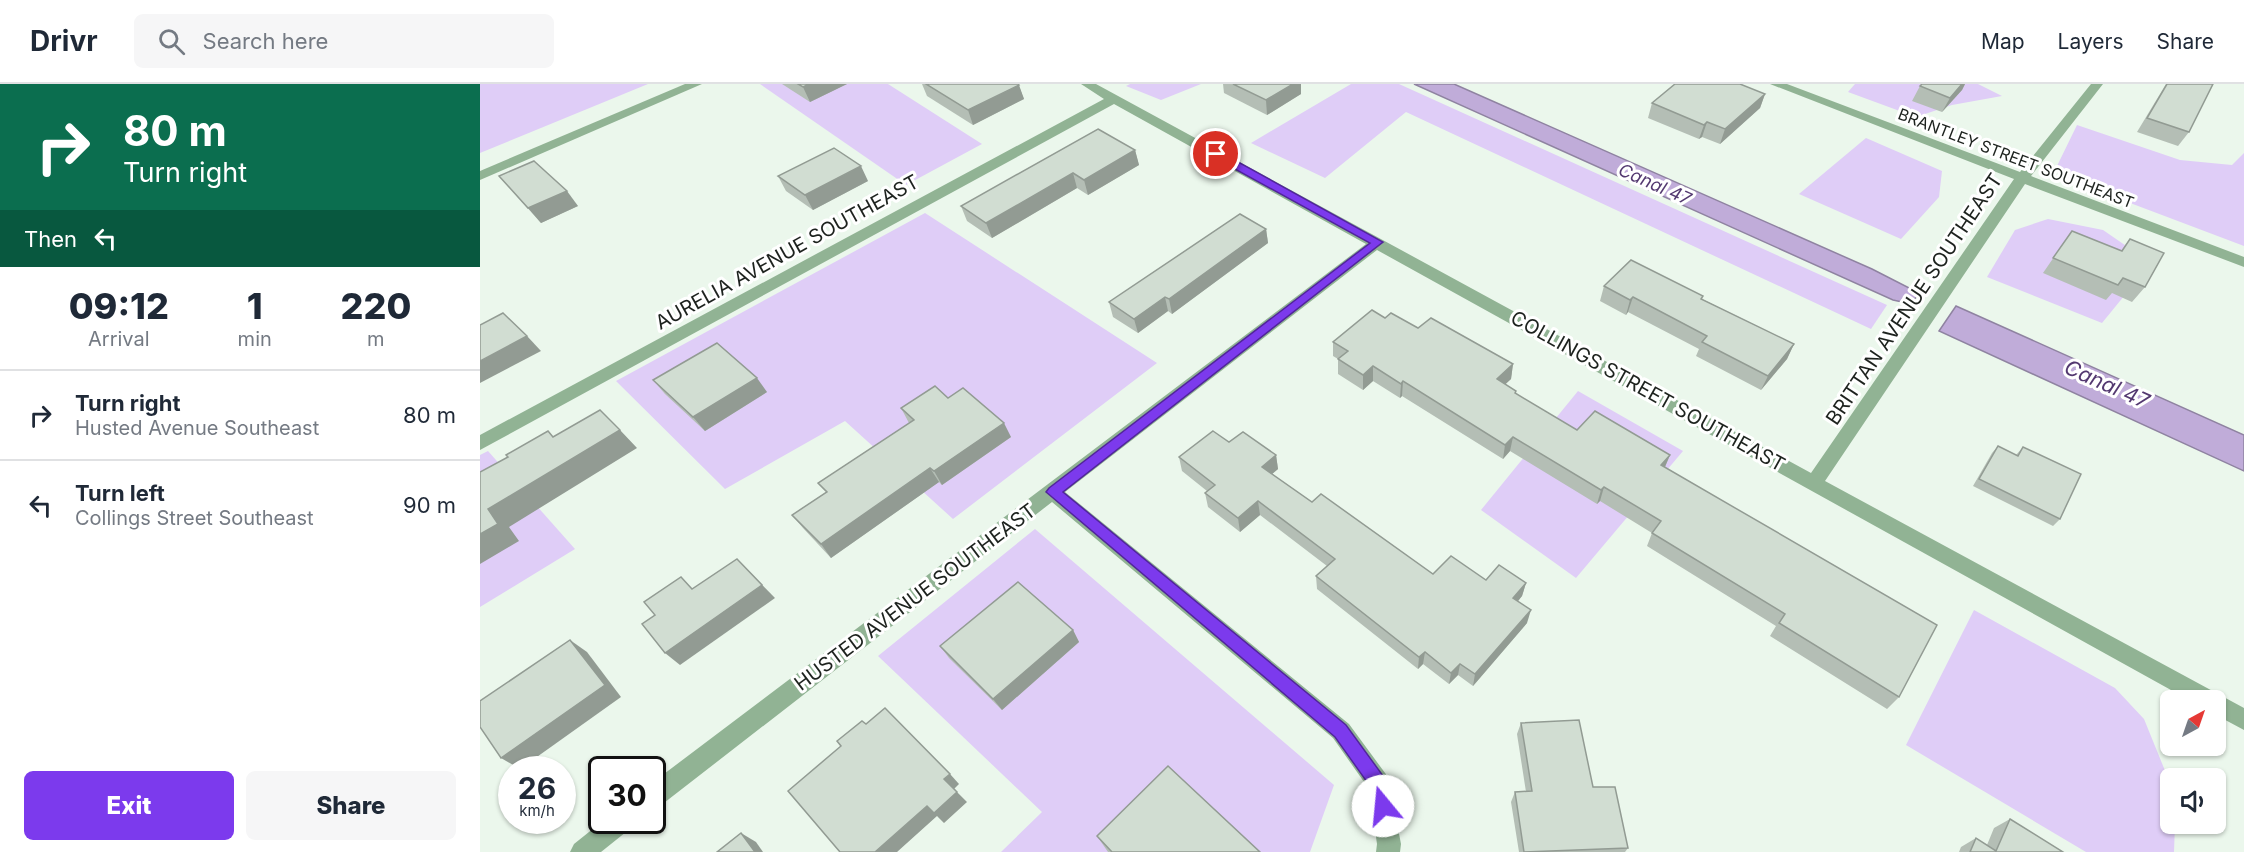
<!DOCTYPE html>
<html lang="en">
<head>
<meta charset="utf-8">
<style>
  body { margin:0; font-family:Inter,sans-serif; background:#f6f6f7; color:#1f2937; height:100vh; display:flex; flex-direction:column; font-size:22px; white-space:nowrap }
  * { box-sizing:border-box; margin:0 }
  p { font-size:20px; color:#747a83 }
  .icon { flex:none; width:33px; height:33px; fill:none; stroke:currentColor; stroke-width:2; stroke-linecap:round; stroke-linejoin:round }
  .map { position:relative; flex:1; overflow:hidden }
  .side { display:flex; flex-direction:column; background:#fff; width:480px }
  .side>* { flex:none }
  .hud { background:#0b6e4f; color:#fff; overflow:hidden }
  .needle { width:39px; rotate:40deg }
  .buttons { position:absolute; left:1680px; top:606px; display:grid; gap:12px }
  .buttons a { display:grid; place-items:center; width:66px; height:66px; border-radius:9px; background:#fff; box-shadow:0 2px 4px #0004; font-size:30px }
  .speed { position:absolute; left:18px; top:672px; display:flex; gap:12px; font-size:30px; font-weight:700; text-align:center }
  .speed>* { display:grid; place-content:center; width:78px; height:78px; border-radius:50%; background:#fff; box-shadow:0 2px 4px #0004; line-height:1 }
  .speed small { font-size:15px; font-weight:400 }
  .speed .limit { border:3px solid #111; border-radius:9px; background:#fff; color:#111 }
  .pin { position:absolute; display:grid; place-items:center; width:51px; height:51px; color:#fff; margin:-26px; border:3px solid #fff; border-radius:50%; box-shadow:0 2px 6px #0007 }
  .me { position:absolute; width:66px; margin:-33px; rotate:343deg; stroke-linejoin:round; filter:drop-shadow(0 0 4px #0008) }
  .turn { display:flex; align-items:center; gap:21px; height:126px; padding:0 24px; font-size:27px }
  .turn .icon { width:78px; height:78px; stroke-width:2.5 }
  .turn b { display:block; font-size:42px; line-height:51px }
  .then { display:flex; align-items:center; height:57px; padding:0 24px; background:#0003; gap:12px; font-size:22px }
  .eta { display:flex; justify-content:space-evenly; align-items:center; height:102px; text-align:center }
  .eta b { font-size:36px; font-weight:800; line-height:42px }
  .button { display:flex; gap:12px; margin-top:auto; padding:12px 24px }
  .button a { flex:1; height:69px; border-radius:9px; background:#7c3aed; color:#fff; font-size:24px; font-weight:800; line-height:69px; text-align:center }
  .button a+a { background:#f6f6f7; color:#1f2937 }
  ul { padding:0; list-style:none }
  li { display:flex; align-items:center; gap:18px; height:90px; padding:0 24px; border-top:2px solid #e0e1e3 }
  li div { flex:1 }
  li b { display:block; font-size:22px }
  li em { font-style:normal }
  header { display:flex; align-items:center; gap:36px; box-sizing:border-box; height:84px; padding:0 30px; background:#fff; border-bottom:2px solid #e0e1e3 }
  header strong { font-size:28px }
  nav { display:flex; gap:33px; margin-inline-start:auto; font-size:21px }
  .search { width:420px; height:54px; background:#f6f6f7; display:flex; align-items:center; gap:15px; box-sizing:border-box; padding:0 21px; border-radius:9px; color:#747a83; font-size:22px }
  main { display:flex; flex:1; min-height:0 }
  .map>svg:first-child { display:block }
</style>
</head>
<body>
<header>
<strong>Drivr</strong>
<div class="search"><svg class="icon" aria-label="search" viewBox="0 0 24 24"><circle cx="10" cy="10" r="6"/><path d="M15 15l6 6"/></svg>Search here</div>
<nav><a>Map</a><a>Layers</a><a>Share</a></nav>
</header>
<main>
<section class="side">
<div class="hud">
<div class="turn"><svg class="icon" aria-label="right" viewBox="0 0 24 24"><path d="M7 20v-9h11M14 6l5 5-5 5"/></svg><div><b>80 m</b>Turn right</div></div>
<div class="then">Then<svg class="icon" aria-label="left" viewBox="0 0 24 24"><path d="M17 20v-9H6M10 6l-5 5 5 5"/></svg></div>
</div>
<div class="eta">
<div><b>09:12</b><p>Arrival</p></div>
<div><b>1</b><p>min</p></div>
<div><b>220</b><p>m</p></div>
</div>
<ul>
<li><svg class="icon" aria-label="right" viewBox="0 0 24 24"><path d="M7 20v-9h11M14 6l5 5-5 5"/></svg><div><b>Turn right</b><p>Husted Avenue Southeast</p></div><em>80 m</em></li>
<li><svg class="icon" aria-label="left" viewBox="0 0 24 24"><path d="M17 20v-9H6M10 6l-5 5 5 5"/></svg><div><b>Turn left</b><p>Collings Street Southeast</p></div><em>90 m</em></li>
</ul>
<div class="button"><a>Exit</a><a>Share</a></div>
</section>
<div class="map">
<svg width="1764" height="768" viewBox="0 0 1764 768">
  <rect width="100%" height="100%" fill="#ebf7ec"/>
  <g fill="#dfcdf7">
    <path d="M0,0H168L0,69Z"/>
    <path d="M280,0H408L502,60L426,101Z"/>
    <path d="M650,0H721L681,16L646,2Z"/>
    <path d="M871,0H919L1407,221L1391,245L926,28L845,94L771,59Z"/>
    <path d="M1375,0H1498L1522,12L1472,21L1436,33L1368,8Z"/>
    <path d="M1597,41L1700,76L1752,81L1764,69V162L1584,94L1577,82Z"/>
    <path d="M1386,54L1462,87L1459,113L1421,155L1319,110Z"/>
    <path d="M445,129L677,279L473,435L365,337L245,405L136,297Z"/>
    <path d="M1568,135L1623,146L1671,179L1622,239L1507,193L1535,146Z"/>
    <path d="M1098,307L1203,367L1096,494L1001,426Z"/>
    <path d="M8,367L95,465L0,523V371Z"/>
    <path d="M555,445L854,701L830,768H521L562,728L398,572Z"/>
    <path d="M1494,526L1635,604L1664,635L1690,699V740H1695L1694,768H1606L1426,661Z"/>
  </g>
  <g fill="#c0acd9" stroke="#8f83a1" stroke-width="1.5">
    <path d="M934,0H974L1392,185L1439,209L1431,220L1413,216Z"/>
    <path d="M1476,222L1764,351V387L1459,247Z"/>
  </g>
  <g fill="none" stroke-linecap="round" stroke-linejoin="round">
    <g fill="#91b394" fill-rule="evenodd">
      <path d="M205,0H222L0,96V87Z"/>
      <path d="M601,0H616L1331,389L1534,95L1290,0H1307L1540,88L1611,0H1623L1551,92L1764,173V183L1545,100L1345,397L1764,624V646L1736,631V616H1709L897,166L585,408L869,640L908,693L921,760L920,768H896L897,760L889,705L853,654L572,418L180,722L172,725V699L886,160L634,20L0,366V351L624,15Z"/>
      <path d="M124,736H154L151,744L121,768H90L94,760Z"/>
    </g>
  </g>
  <g fill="#b4beb5">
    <path d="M302,0H367L330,18Z"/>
    <path d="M442,0H538L544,15L493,41L447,12Z"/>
    <path d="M743,0H821V10L787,31L744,9Z"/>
    <path d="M1442,0H1485L1482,6L1462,28L1432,17L1440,2Z"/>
    <path d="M1686,0H1733L1709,48L1698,62L1657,48Z"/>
    <path d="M1285,10L1280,24L1240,60L1222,53L1219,55L1168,34L1172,19Z"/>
    <path d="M655,66L659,81L608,111L597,104L512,154L487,137L481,122Z"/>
    <path d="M19,92L98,122L61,139Z"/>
    <path d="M298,92L388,97L333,126L306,107Z"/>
    <path d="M786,145L788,159L692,230L688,227L658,249L633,233L629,218Z"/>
    <path d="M1592,147L1641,167L1650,155L1665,203L1652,218L1632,209L1626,216L1563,189Z"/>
    <path d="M1124,202L1222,215L1314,260L1307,275L1281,306L1216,272L1219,265L1148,228L1146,231L1120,217Z"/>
    <path d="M905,234L938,244L1033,280L1031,295L1025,300L1036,307V310L1097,346L1190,371L1185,383L1419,613L1407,625L1290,552L1296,542L1167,462L1172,449L1120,417L1117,420L1030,367L1023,375L922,312L920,314L893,297L883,306L858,290V275L853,272V258Z"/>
    <path d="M173,296L287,308L225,347L185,310Z"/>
    <path d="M468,314L531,353L462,401L459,398L351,474L323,444L312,431L346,408L338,399L429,339L421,324Z"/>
    <path d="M749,358L796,371L798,385L792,390L832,418L953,490L1046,499L1042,512L1038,517L1047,539L993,602L978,591L969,600L943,580L938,585L837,505L836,492L847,482L780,431L760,448L728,423L725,409L727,407L702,387L699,373Z"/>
    <path d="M1518,362L1536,371L1543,363L1580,435L1573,442L1493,402L1512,369Z"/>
    <path d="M593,546L599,558L522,626L469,574L460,562Z"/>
    <path d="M1041,639L1113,703L1148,764L1145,768H1039L1031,718L1035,708H1046L1037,650Z"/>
    <path d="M1530,735L1583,768H1479L1481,763L1496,754L1507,761L1514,744Z"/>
    <path d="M617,752L780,768H628Z"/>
  </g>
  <g fill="#929b93">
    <path d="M329,0H367L330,18L323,3Z"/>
    <path d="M813,0H821V10L787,31L786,16Z"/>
    <path d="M1482,0H1485L1482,6L1462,28L1470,14Z"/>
    <path d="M539,1L544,15L493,41L488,26Z"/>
    <path d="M1285,10L1280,24L1240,60L1245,45Z"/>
    <path d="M1227,38L1222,53L1219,55L1224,41Z"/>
    <path d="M655,66L659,81L608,111L604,96Z"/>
    <path d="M381,82L388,97L333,126L325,111Z"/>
    <path d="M593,89L597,104L512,154L506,139Z"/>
    <path d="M87,107L98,122L61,139L48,124Z"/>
    <path d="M786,145L788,159L692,230L689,215Z"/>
    <path d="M685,213L688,227L658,249L654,235Z"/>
    <path d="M1153,213L1148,228L1146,231L1150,216Z"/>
    <path d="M47,252L61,267L0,299V277Z"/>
    <path d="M1314,260L1307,275L1281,306L1288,292Z"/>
    <path d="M1033,280L1031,295L1015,310L1017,295Z"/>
    <path d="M893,282V297L883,306V291Z"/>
    <path d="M277,294L287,308L225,347L213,333Z"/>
    <path d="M923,297L922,312L920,314L921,300Z"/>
    <path d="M524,339L531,353L462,401L454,387Z"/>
    <path d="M140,346L157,364L29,443L39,457L0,480V450L8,425Z"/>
    <path d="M1033,353L1030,367L1023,375L1025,361Z"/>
    <path d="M796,371L798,385L784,397L782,383Z"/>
    <path d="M1190,371L1184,385L1181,381Z"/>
    <path d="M450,384L459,398L351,474L341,460Z"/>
    <path d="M1124,403L1120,417L1117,420L1121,406Z"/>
    <path d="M778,417L780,431L760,448L758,434Z"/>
    <path d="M257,475L295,514L200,581L185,569Z"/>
    <path d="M1046,499L1042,512L1030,527L1033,514Z"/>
    <path d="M1051,526L1047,539L993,602L995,590Z"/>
    <path d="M593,546L599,558L522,626L513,615Z"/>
    <path d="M90,556L107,568L141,613L40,685L21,674Z"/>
    <path d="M945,568L943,580L938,585L939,573Z"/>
    <path d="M980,580L978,591L969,600L971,589Z"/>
    <path d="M470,690L479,700L474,705L464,695Z"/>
    <path d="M477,708L487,718L464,739L457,732L417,768H395L447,722Z"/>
    <path d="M261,749L276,758L283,768H275Z"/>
  </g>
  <g fill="#d1ddd2" stroke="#929b93" stroke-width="1.5">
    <path d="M318,0H329L323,3Z"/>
    <path d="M446,0H538L539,1L488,26Z"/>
    <path d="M753,0H813L786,16Z"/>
    <path d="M1195,0H1260L1285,10L1245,45L1227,38L1224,41L1172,19Z"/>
    <path d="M1442,0H1482L1470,14L1440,2Z"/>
    <path d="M1687,0H1733L1709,48L1667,34Z"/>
    <path d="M618,45L655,66L604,96L593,89L506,139L481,122Z"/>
    <path d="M354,64L381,82L325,111L298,92Z"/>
    <path d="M54,77L87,107L48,124L19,92Z"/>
    <path d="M760,130L786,145L689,215L685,213L654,235L629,218Z"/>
    <path d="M1592,147L1642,167L1650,155L1684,169L1665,203L1643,194L1638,201L1573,174Z"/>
    <path d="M1151,176L1223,212L1221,215L1314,260L1288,292L1222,258L1227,252L1153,213L1150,216L1124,202Z"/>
    <path d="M892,226L905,234L911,229L938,244L951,234L1033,280L1017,295L1036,307L1035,309L1097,346L1115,327L1190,371L1181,381L1457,541L1419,613L1299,539L1305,530L1172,449L1181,437L1124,403L1121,406L1033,353L1025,361L923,297L921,300L893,282L883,291L858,275L868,267L853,258Z"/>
    <path d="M23,229L47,252L0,277V241Z"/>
    <path d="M237,259L277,294L213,333L173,296Z"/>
    <path d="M455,302L468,314L483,304L524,339L454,387L450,384L341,460L312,431L347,408L338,399L434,336L421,324Z"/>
    <path d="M120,326L140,346L8,425L18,440L0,450V388L28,373L26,371L68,347L73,353Z"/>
    <path d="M733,347L749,358L763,348L796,371L782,383L832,418L841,410L953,490L971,472L1006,496L1019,481L1046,499L1033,514L1051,526L995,590L980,580L971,589L945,568L939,573L836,492L855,475L778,417L758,434L725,409L735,401L699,373Z"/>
    <path d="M1518,362L1538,372L1543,363L1601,390L1580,435L1499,395Z"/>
    <path d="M257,475L282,501L185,569L162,540L175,531L164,518L201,493L212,505Z"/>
    <path d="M538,498L593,546L513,615L460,562Z"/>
    <path d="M90,556L125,601L21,674L0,643V617Z"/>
    <path d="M405,624L470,690L464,695L477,708L454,729L447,722L395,768H360L308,707L361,662L357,657L382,637L386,640Z"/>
    <path d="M1099,636L1113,703H1135L1148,764L1044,768L1035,708L1052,707L1041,639Z"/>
    <path d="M688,682L780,768H632L617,752Z"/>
    <path d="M1530,735L1583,768H1490L1496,754L1516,767Z"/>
    <path d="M261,749L275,768H237Z"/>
  </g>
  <path fill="#7c3aed" stroke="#51269a" stroke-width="1.5" d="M733,68H740L903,158L583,408L866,641L906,696L912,722L910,728L903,731L897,728L892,705L855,653L566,408L569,404L890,159L733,73Z"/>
  <g text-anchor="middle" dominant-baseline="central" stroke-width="6" stroke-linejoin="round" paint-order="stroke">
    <g font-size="16" fill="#1d221e" stroke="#fff">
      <text transform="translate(1536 74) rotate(21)">BRANTLEY STREET SOUTHEAST</text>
    </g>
    <g font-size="18" font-style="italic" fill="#533870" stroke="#fff">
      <text transform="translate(1175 100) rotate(24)">Canal 47</text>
    </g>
    <g font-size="20" fill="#1d221e" stroke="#fff">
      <text transform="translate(307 168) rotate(-29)">AURELIA AVENUE SOUTHEAST</text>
      <text transform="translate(1434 215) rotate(-56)">BRITTAN AVENUE SOUTHEAST</text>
      <text transform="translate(1168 307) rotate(29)">COLLINGS STREET SOUTHEAST</text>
      <text transform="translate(435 513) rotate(-37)">HUSTED AVENUE SOUTHEAST</text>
    </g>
    <g font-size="21" font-style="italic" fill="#533870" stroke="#fff">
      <text transform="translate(1627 300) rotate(24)">Canal 47</text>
    </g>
  </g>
</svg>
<div class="buttons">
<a><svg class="needle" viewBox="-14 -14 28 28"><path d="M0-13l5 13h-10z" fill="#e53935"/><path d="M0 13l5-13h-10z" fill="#747a83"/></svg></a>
<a><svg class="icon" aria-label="sound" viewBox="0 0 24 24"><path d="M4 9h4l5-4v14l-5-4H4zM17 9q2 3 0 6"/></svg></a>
</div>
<div class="speed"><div>26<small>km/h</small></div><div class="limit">30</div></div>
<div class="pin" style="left:736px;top:70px;background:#d93025"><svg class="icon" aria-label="arrive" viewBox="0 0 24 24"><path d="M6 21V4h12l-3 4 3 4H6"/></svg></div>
<svg class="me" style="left:903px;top:722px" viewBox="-20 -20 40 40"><circle r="19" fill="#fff"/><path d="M0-13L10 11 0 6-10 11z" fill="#7c3aed"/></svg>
</div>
</main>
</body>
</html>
